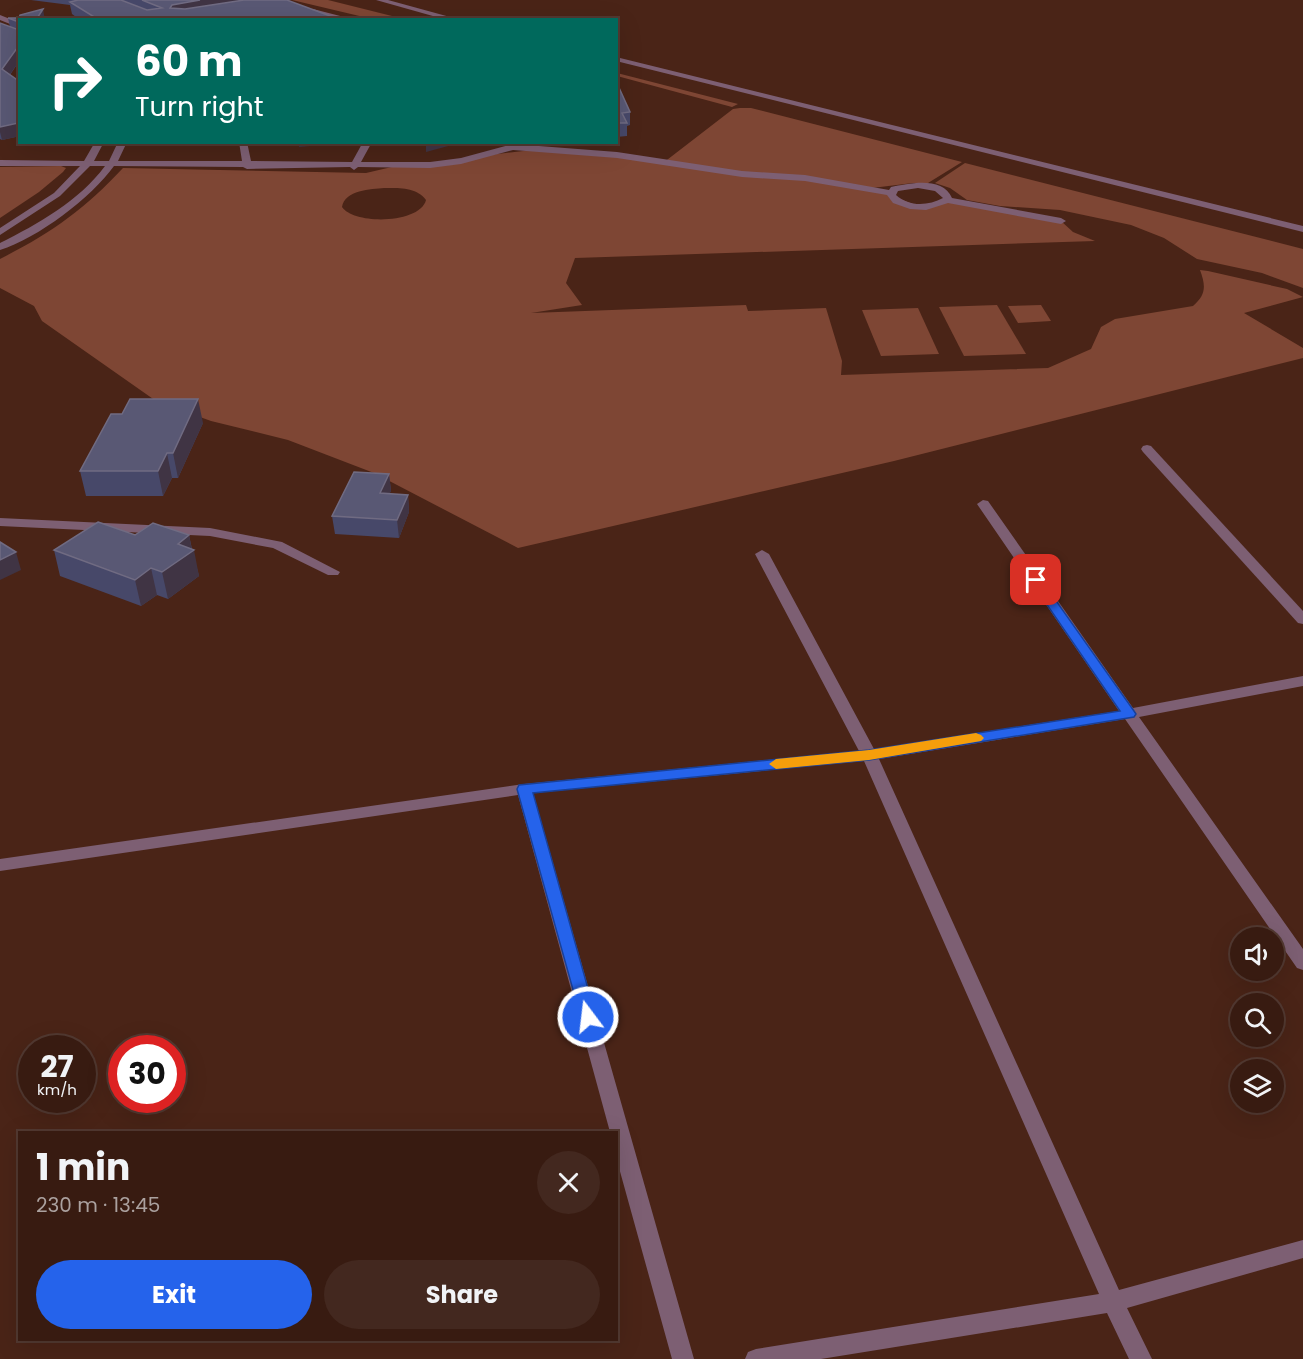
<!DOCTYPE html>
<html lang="en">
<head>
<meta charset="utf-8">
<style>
  body { margin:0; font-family:Poppins,sans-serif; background:#43281f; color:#f1f3f6; height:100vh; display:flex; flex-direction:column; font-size:22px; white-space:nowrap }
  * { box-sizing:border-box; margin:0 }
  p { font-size:20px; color:#aba19f }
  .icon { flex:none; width:33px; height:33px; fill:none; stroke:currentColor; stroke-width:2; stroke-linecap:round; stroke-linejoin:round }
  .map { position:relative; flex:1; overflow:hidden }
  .sheet { position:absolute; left:18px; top:1131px; width:600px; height:210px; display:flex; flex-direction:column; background:#381b11; border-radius:0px; box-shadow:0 6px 24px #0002,0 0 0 2px #523931 }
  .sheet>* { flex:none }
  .banner { position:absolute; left:18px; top:18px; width:600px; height:126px; border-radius:0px; box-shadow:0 6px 24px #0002,0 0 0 2px #523931; background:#00695c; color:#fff; overflow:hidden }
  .tools { position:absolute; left:1230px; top:927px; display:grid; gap:12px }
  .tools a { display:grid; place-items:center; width:54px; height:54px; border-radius:50%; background:#381b11; box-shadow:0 6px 24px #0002,0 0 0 2px #523931; font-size:30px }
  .speed { position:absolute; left:18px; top:1035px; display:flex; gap:12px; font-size:30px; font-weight:700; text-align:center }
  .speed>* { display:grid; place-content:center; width:78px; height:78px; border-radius:50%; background:#381b11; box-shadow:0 6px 24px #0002,0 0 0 2px #523931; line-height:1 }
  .speed small { font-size:15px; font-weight:400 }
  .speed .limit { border:9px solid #d22; background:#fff; color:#111 }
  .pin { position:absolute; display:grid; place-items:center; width:51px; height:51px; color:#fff; margin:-26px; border-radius:12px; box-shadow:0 3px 9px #0006 }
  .me { position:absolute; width:66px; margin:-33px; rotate:345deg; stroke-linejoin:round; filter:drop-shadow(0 0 4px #0008) }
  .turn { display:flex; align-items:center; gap:21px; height:126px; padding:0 18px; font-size:27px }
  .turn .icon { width:78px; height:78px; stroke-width:2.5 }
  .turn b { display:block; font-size:42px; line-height:51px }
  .round { display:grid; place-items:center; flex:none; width:63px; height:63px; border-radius:32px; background:#43281f }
  .head { display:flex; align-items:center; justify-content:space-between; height:102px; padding:0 18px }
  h1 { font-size:36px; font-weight:700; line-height:45px }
  .cta { display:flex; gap:12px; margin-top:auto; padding:12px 18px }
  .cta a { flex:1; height:69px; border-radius:36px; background:#2563eb; color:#fff; font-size:24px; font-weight:700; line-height:69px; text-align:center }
  .cta a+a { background:#43281f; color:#f1f3f6 }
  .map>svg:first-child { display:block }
</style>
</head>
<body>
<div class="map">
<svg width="1303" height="1359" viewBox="0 0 1303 1359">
  <rect width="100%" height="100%" fill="#4a2417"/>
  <g fill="#7e4634" fill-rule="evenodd">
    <path d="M292,0H328L404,19H372Z"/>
    <path d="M617,73L738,104L732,107L617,76Z"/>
    <path d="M740,108H751L962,162L928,183H913L872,188L918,206L947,200L1061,221L1073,232L1095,241L575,258L566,283L582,305L531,313L746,305L748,311L826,308L842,361L841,375L1048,368L1091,349L1101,327L1115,319L1193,306C1206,295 1206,286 1200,270L1208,271L1287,289L1303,297L1244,313L1303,348V358L894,461L518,548L374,473L288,440L211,421L156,401L42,321L34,306L0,288V259C51,233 84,210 123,168L366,173L396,166L430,165L488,155L532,150L568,151L663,163L733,109ZM384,188C398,188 417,187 426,200C420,224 354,225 342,207C345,190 371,189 384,188Z"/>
    <path d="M965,163L1303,249V288L1262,273L1197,259L1164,238L1131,225L1060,210L1000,206L967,200L950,188L935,183Z"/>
    <path d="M61,166L66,168L63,172L39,192L0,218V167Z"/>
    <path d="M997,305L1026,354L964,356L939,307Z"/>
    <path d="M1041,305L1051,321L1018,323L1008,306Z"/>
    <path d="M918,308L939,354L881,356L862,310Z"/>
  </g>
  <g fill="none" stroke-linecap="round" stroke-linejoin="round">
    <g fill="#7d5f73" fill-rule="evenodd">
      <path d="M376,0H388L461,20H447Z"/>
      <path d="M313,9L348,18V20H335L310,13Z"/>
      <path d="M0,15L20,23V28L0,20Z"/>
      <path d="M616,57L1303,226V232L616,61Z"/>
      <path d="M95,142H104L94,161H109L118,142H127L118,161H242L239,142H247L251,161L352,162L363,142H372L361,162H430L461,158L513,144L617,152L742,171L805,175L889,190L891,187C910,183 943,176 952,198L1061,218L1066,221L1061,224L948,203L926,210L910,209L893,203L887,195L805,181L742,177L617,158L513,150L461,164L430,168L358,167L354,170L350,167L247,169L243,167L114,166C91,198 38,238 0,250V243C38,224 79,201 105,166H90L60,196L0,235V228L54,193L80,166H0V160L84,161ZM918,188L935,191L943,198C928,206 909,207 896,195L898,191Z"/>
      <path d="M1147,445L1151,446L1303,611V624L1298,623L1143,452L1141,449L1143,446Z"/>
      <path d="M983,500L988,501L1133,708L1303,676V686L1139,717L1303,949V970L1297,968L1125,719L879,759L1119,1290L1303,1240V1258L1127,1308L1152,1359H1129L1107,1313L821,1359H745L748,1352L756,1349L1099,1294L864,761L533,793L694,1359H672L616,1157V1132H610L518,795L0,871V859L524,784L859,751L755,554L762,550L769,554L874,749L1119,711L977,504Z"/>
      <path d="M0,518L210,528L282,542L340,572L338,575H328L273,548L210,536L0,526Z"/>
    </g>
  </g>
  <g fill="#474869">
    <path d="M31,0H287L341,20H80L72,14L70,5Z"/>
    <path d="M20,15V60L10,75L20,82V136L2,140L0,139V23L10,27L8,18H19Z"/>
    <path d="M616,81L630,112V125L627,126V136L616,137Z"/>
    <path d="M203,423L178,478H172L163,496H86L80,471Z"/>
    <path d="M389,474L391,491L389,494L408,495L409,512L399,538L335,534L332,516Z"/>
    <path d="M135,535H189L192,549L199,576L168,599L157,595L141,606L60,576L54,550Z"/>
  </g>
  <g fill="#403444">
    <path d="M200,0H265L174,18L170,8L172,5Z"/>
    <path d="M43,9L45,20H36Z"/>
    <path d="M20,44V60L5,81L2,69Z"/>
    <path d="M18,123L20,136L2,140L0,132V127Z"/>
    <path d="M299,142H332V144L299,147Z"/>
    <path d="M426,142H463L426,152Z"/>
    <path d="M198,399L203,423L178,478L173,453Z"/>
    <path d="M167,453L172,478L163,496L158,471Z"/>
    <path d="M389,474L391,491L382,511L380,493Z"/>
    <path d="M408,495L409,512L399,538L397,520Z"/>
    <path d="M189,535L192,551L194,550L199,576L168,599L162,572L178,544Z"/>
    <path d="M16,552L21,570L0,580V560Z"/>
    <path d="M151,568L157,595L141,606L135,580Z"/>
  </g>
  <g fill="#595874" stroke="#706b82" stroke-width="1.5">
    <path d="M78,0H121L147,10L162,8L142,0H200L172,5L170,8L185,9L244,0H287L341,20H99L70,2Z"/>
    <path d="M43,9L36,20H20V44L2,69L20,82V124L18,123L0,127V23L19,30V22L8,18H19L20,15Z"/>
    <path d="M616,81L630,112L622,113L627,123H616Z"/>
    <path d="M130,399H198L173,453H167L158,471H80L111,414H122Z"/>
    <path d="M354,472L389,474L380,493L408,495L397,520L332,516Z"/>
    <path d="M98,522L135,535L153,523L189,535L178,544L194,550L162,572L151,568L135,580L54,550Z"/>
    <path d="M0,542L16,552L0,560Z"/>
  </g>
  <path fill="#2563eb" stroke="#184099" stroke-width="1.5" d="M1036,576L1040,578L1134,711L1136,714L1134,717L869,760L533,793L596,1017L594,1022L588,1024L582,1022L517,789L519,785L869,750L1120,711L1030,580Z"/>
  <path fill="#f59e0b" d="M976,733L981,735L984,738L981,741L869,760L776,769L769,764L776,759L869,750Z"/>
</svg>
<div class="tools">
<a><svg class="icon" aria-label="sound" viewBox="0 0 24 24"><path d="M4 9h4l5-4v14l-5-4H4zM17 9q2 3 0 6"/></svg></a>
<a><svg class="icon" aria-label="search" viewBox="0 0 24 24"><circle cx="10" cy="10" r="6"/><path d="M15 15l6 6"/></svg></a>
<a><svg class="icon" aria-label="layers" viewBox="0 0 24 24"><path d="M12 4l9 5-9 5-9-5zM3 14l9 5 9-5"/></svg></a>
</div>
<div class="speed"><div>27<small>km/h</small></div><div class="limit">30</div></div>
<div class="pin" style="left:1036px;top:580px;background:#d93025"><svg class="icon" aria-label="arrive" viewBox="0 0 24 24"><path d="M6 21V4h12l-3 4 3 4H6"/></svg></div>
<svg class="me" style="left:588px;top:1017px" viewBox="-20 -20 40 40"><circle r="17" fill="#2563eb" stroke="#fff" stroke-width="3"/><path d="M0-11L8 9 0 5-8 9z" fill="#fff"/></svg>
<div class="banner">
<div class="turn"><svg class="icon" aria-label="right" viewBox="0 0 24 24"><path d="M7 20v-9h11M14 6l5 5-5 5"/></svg><div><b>60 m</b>Turn right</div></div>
</div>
<section class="sheet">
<div class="head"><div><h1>1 min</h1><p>230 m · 13:45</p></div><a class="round"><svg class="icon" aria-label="close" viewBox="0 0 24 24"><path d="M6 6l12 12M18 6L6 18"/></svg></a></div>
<div class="cta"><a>Exit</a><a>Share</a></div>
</section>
</div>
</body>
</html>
